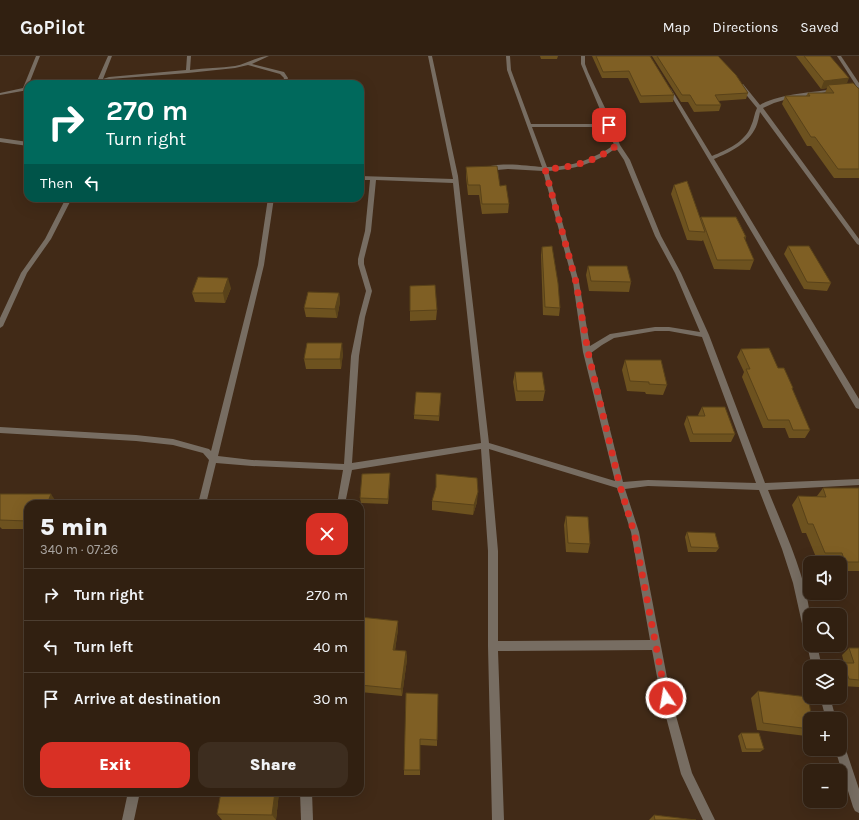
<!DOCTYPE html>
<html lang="en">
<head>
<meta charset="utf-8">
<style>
  body { margin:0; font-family:Karla,sans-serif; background:#3d2d1f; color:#f1f3f6; height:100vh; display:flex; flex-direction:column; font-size:15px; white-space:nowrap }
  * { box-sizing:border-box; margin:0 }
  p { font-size:13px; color:#a8a39f }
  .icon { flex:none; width:22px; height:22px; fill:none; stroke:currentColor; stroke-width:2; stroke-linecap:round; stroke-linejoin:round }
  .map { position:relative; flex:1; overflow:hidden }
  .details { position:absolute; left:24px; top:444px; width:340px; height:296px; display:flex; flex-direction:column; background:#312011; border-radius:12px; box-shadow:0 4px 16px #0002,0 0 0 1px #4c3e31 }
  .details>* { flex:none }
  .banner { position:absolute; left:24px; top:24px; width:340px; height:122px; border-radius:12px; box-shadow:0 4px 16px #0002,0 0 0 1px #4c3e31; background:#00695c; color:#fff; overflow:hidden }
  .buttons { position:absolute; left:803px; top:500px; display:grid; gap:8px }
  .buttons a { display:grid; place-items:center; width:44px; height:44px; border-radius:8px; background:#312011; box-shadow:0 4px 16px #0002,0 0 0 1px #4c3e31; font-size:20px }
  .pin { position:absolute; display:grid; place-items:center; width:34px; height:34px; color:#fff; margin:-17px; border-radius:8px; box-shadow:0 2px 6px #0006 }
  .me { position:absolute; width:44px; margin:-22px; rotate:348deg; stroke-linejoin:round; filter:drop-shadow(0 0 3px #0008) }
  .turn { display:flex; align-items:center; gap:14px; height:84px; padding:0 16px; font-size:18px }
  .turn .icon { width:52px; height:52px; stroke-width:2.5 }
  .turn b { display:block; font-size:28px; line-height:34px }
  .then { display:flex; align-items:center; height:38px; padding:0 16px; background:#0003; gap:8px; font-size:15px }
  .round { display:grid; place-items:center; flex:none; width:42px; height:42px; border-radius:12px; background:#3d2d1f }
  .headline { display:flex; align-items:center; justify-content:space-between; height:68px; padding:0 16px }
  h1 { font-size:24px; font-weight:800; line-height:30px }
  .cta { display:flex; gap:8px; margin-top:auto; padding:8px 16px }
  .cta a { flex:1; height:46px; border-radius:12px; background:#d93025; color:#fff; font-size:16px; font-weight:800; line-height:46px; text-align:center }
  .cta a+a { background:#3d2d1f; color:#f1f3f6 }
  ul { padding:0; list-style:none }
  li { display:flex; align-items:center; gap:12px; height:52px; padding:0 16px; border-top:1px solid #4c3e31 }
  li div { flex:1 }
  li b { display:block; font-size:15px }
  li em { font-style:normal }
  header { display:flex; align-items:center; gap:24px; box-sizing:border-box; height:56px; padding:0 20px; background:#312011; border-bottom:1px solid #4c3e31 }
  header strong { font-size:19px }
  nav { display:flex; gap:22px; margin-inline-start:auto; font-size:14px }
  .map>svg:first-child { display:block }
</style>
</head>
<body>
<header>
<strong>GoPilot</strong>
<nav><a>Map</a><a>Directions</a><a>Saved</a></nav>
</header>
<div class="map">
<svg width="859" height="764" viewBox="0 0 859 764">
  <rect width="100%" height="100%" fill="#412a17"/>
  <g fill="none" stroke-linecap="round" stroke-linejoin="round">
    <g fill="#776d62" fill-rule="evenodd">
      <path d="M36,0H40L29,28H28V34L0,39V37L23,32Z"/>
      <path d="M108,0H112L103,23L109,21L186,14L187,0H191L190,14C205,12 221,12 235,10C247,8 258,0 269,0L252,8L284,16L288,22L286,28H282L284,22L280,18L248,9L235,12L188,17L110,23L98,28H92L97,25Z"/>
      <path d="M428,0H432L458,120L489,387L615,425L583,296L573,226L543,115L508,113L486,115L483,113C496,105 527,110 542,111L507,14L506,0H510L511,14L531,68H606L581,8V0H585V8L588,16L606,54L620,89L630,104L661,180L681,217L709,279L765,427L859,423V429L768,434C784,474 804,515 810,558C811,568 810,579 810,589H817L822,611H812L807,589L809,585L807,584L805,581L793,527L782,493L759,434L648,430L625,433L639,476L671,642L692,717L715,764H703L681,718L661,642L652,594L498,595L504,764H492L488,590V495L481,393L352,414L345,448H337L343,414L252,410L216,407L206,448H198L209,404L203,397L173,389L136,385L0,377V371L136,379L173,383L209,393L211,395L258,209L268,142H274L264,209L218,400L252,404L344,408L351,300L359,261L366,235L358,208V203L365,175L370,124H360V120L453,123ZM532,71H608L614,89C594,103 572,111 547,111ZM616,92L624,104L655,180L675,217L700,276L669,271H655L610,278L590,290L579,226L548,115C573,114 597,107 616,92ZM376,124L453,127L481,387L352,407L359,300L365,261L372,235L364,208V203L371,175ZM655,275H669L702,281L756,427L648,424L623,426L591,297L602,289L614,282ZM489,393L617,432L631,476L650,584L498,585V495Z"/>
      <path d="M837,0H841L859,27V32L857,31Z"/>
      <path d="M739,28H743L760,49C778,38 815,36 836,33L838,34L784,44L774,47L763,52L859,183V189L857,188L760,56C759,61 758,66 756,71C748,88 730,96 714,103L859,343V353L856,352L667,33L669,32L671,33L712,100C727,94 745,86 751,70C754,64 754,58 757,52L739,30Z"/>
      <path d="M0,82L28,86V90L0,86Z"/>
      <path d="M66,142H72L51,183L27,217L3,270L0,272V262L21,217L45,183Z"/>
      <path d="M820,641H830L836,663H826Z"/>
      <path d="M840,686L844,687L845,691L859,733V757L855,755L853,751L835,693H840Z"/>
      <path d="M128,736H140L134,764H122Z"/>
      <path d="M300,736H312L313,764H301Z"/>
    </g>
  </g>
  <g fill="#6d521f">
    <path d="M540,0H558L557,3H541Z"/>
    <path d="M592,0H650L674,39L673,46L640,47L628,22H602Z"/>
    <path d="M652,0H718L748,37L746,43L718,45L721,49L719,55L694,56L688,46H681Z"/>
    <path d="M796,0H830L847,27L859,33V122H834L811,90H807L782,48L785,40H806L808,37H825L827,32L821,33Z"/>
    <path d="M466,111L500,130L509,148L508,157L482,158L479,139H468L466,121Z"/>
    <path d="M674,129L700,162L701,161L746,181L745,184L754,204L750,214L714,213L703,184L702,185L687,184L671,138Z"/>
    <path d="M788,190L831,227L827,235L804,233L784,198Z"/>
    <path d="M542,191L560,252L559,260L543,259L541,199Z"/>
    <path d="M588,210L631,226L629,236L589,235L586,219Z"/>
    <path d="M410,230L437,254L436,264L410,265Z"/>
    <path d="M231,232L225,247L195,246L192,237Z"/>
    <path d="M339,237L340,246L337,262L306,261L304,252Z"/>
    <path d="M741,293L778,312L793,332L792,334L810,374L805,382H789L785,372H763L742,321L744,316L737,301Z"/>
    <path d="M343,297L341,313H306L304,303Z"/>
    <path d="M625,304L667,329L663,339L646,338L645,336L627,335L622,314Z"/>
    <path d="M515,316L545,335L543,345H516L513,326Z"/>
    <path d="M441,337L439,365L414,363V359Z"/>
    <path d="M702,351L735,378L731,386H690L684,368L687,360H699L698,359Z"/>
    <path d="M390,417V422L388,448L361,447L360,442Z"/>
    <path d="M436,418L477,446L473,459L432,454V445L436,433Z"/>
    <path d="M823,432H859V515H840V507H835V506H818L806,477H802L792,449L798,440H817Z"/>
    <path d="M0,438L57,447L28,448V473H2L0,471Z"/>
    <path d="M566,460L590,488L588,497L566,496L564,469Z"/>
    <path d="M687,476L719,492L716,496H688L685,481Z"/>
    <path d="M360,561L398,565V573L395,594L406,595L407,603L402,640L360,636Z"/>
    <path d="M849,592H859V631L841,630L840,627V611H839L844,607L842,599Z"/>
    <path d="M758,635L810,663V677L806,680L757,674L751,642Z"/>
    <path d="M438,638L437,690L420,689V719H404V714Z"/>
    <path d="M741,677L764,693L760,696H742L738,680Z"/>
    <path d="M221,736H279L276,764H222L217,758Z"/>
    <path d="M654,759L696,764H649Z"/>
  </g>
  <g fill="#594219">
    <path d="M849,22L846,30L828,29L827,32L821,33L824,25Z"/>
    <path d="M228,222L231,232L225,247L223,237Z"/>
    <path d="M339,237L340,246L337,262L335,253Z"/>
    <path d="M342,287L343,297L341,313L340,303Z"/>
    <path d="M390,417V422L388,448V443Z"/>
    <path d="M478,436L477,446L473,459L474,449Z"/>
    <path d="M51,438L57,447V448H47Z"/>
    <path d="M398,565V573L394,602L393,594Z"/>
    <path d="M406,595L407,603L402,640L401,633Z"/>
    <path d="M275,736H279L276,764L272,759Z"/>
  </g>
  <g fill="#7f5f24" stroke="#594219">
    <path d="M596,0H650L674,39L641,40L629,15L603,16Z"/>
    <path d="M657,0H718L736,19L748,37L715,39L721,49H696L690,39H682Z"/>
    <path d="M804,0H830L849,22L824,25Z"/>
    <path d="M853,27L859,33V113H838L815,81H811L785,40H810L808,37H834L828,29Z"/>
    <path d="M497,110L500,130L506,129L509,148H482L480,129H468L466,111Z"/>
    <path d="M687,125L705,176L689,175L674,129Z"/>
    <path d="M701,161H736L746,181H744L754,204H717Z"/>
    <path d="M552,190L558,227L560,252L545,251L542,191Z"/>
    <path d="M788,190H809L831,227L807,226Z"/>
    <path d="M588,210H627L631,226L591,225Z"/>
    <path d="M198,221L228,222L223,237H192Z"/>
    <path d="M435,229L437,254L410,255V230Z"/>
    <path d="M308,236L339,237L335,253L304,252Z"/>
    <path d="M307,287H342L340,303H304Z"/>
    <path d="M769,292L778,312H784L793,332H792L810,374H793L789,364H768L746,313H750L741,293Z"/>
    <path d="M625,304H661L667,329L649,328V326L630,325Z"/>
    <path d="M515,316H542L545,335H517Z"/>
    <path d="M416,336L441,337L439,360L414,359Z"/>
    <path d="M702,351H725L735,378H693L687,360H705Z"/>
    <path d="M390,417L388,443L360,442L362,418Z"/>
    <path d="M436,418L477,422L478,436L474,449L432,445L436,431Z"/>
    <path d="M823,432H859V506H845L842,497H825L813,468H808L798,440L826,441Z"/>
    <path d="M0,438H51L47,448H28V465L0,464Z"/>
    <path d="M566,460L588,461L590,488L568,487Z"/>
    <path d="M687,476L715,477L719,492L691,491Z"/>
    <path d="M360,561L398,565L393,594L406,595L401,633L360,629Z"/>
    <path d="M849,592H859V624L849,623L843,607H854Z"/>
    <path d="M758,635L808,641L812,663H810V673L763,667Z"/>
    <path d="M406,637L438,638L437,684L420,683V714H404Z"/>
    <path d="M741,677H759L764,693H746Z"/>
    <path d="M221,736H275L272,759L217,758Z"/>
    <path d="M654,759L696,764H655Z"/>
  </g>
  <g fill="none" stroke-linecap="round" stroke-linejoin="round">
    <path stroke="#d93025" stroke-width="7" stroke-dasharray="0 12.6" d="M609,69L617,89C597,105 571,112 545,113L576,226L588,296L620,430L634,476L666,642"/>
  </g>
</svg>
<div class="buttons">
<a><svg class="icon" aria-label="sound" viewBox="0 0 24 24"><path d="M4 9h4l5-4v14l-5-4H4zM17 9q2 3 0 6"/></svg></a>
<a><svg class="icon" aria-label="search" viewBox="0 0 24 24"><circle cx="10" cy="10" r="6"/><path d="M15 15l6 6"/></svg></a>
<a><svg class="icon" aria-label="layers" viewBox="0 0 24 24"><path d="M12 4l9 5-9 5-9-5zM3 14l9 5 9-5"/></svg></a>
<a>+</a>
<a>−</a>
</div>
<div class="pin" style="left:609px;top:69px;background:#d93025"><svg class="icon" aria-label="arrive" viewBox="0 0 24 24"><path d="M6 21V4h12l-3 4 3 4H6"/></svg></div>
<svg class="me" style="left:666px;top:642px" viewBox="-20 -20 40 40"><circle r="17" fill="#d93025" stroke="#fff" stroke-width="3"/><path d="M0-11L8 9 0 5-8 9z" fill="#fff"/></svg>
<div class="banner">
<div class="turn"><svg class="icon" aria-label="right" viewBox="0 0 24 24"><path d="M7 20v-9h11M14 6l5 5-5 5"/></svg><div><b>270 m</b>Turn right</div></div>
<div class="then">Then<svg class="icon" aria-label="left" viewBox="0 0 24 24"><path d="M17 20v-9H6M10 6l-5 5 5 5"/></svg></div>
</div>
<section class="details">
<div class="headline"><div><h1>5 min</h1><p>340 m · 07:26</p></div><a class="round" style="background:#d93025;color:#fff"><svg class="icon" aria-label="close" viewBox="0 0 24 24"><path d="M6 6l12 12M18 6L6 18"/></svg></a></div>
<ul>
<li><svg class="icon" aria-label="right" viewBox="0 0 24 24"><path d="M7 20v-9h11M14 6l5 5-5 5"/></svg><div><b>Turn right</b></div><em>270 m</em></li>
<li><svg class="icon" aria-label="left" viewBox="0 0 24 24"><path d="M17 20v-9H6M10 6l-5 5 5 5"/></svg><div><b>Turn left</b></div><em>40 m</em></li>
<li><svg class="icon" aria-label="arrive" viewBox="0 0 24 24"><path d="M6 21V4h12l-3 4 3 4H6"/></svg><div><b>Arrive at destination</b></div><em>30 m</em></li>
</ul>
<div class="cta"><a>Exit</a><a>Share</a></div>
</section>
</div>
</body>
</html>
